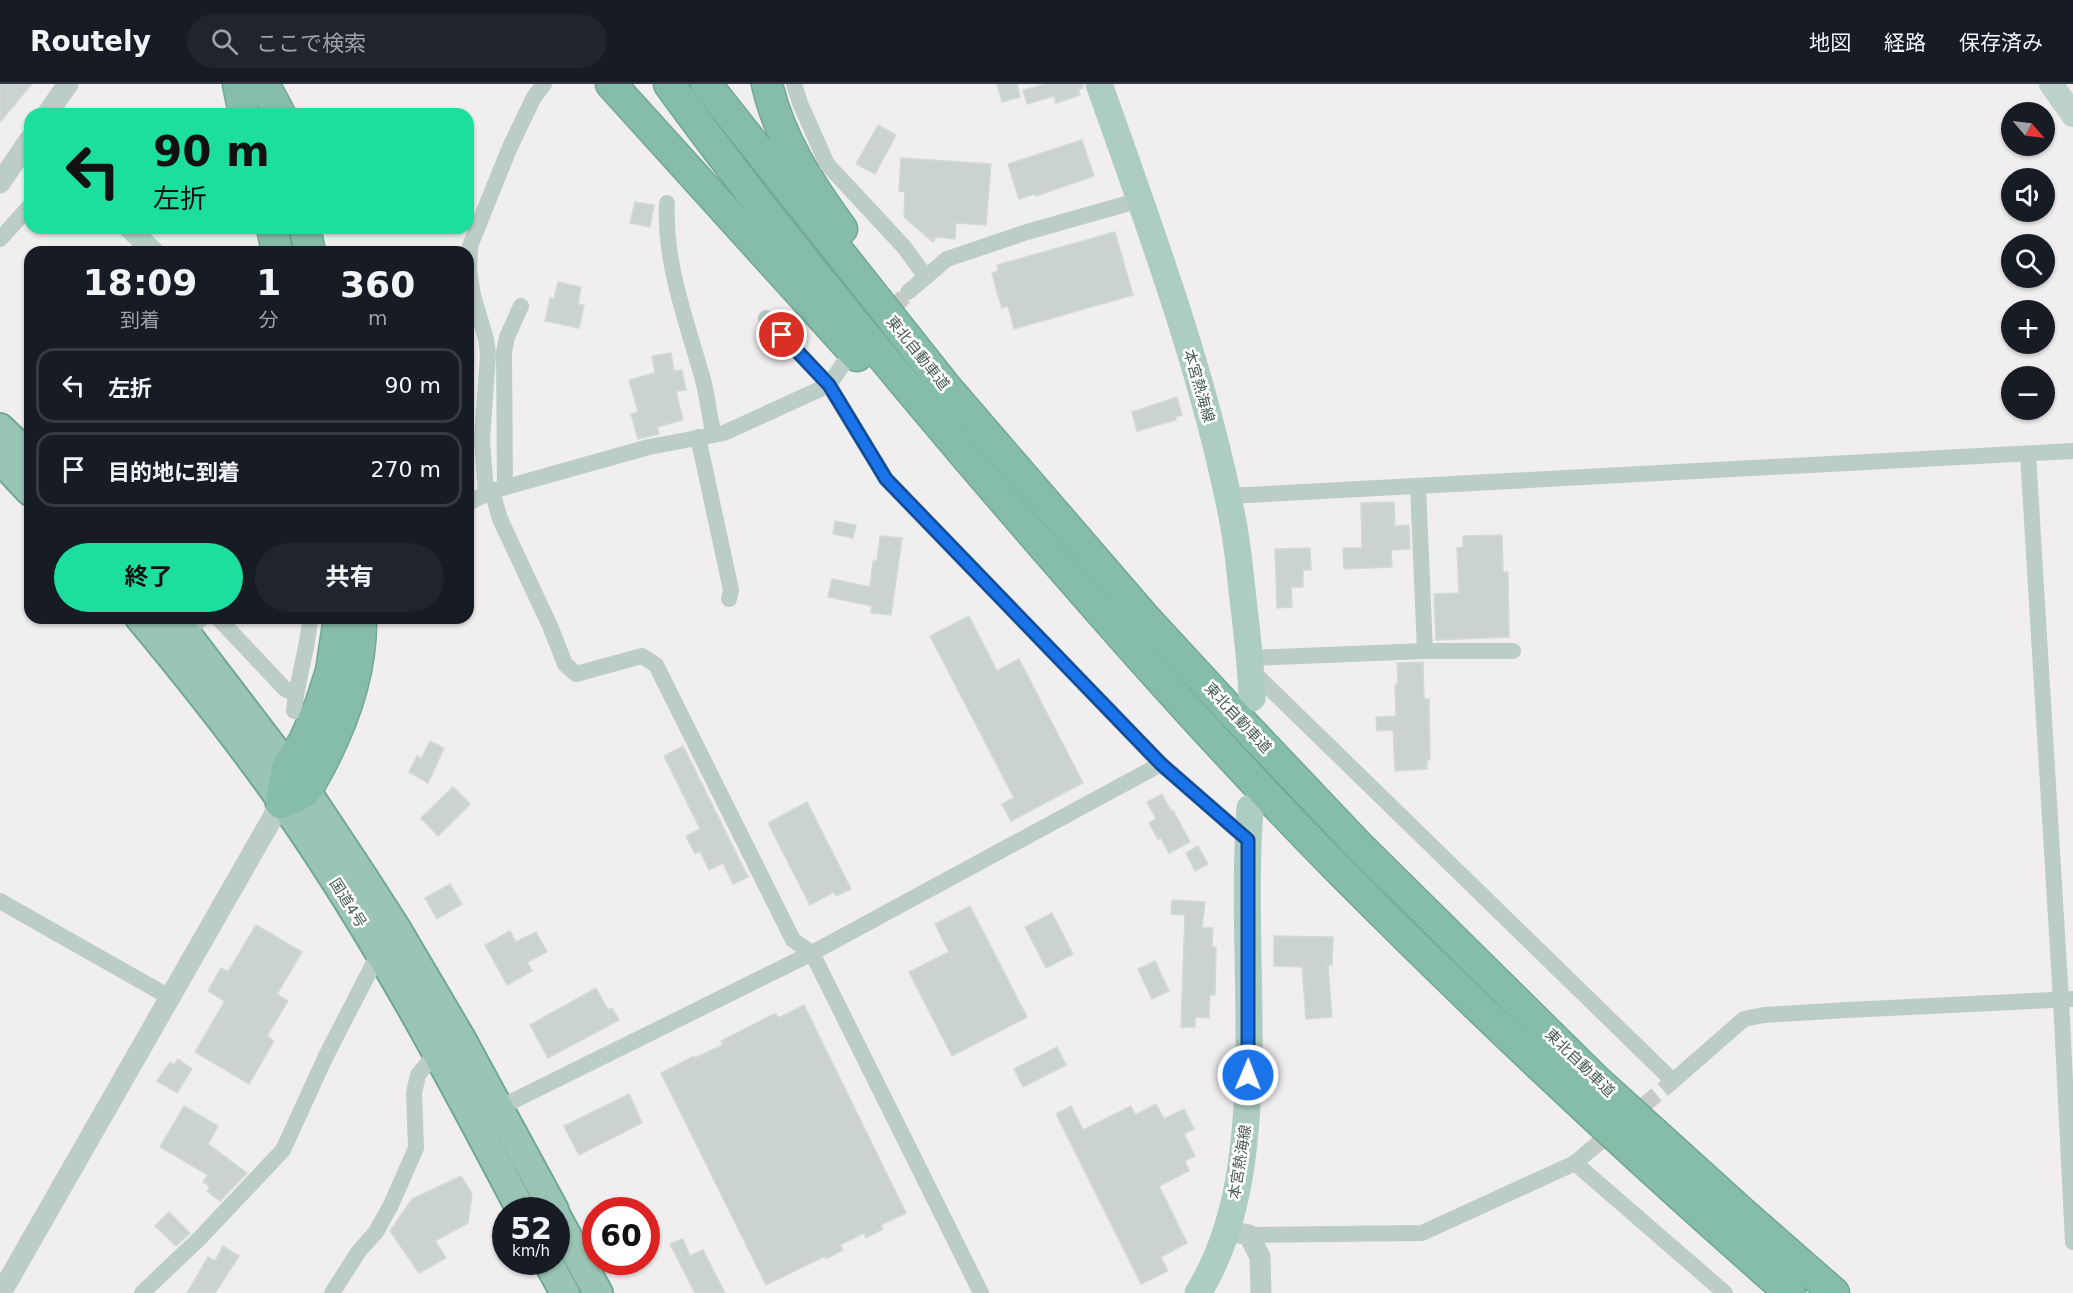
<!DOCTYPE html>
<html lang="ja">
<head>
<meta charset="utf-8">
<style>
  body { margin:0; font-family:"DejaVu Sans","Noto Sans JP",sans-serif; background:#20242c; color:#f1f3f6; height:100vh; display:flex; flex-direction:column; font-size:22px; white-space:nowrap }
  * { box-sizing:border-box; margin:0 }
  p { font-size:20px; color:#9ea1a6 }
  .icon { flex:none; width:33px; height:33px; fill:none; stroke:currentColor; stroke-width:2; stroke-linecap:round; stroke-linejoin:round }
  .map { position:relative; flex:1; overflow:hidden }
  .panel { position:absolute; left:24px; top:162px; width:450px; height:378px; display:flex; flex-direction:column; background:#171b24; border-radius:18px; box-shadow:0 2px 4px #0004 }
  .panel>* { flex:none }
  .hud { position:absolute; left:24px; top:24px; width:450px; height:126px; border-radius:18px; box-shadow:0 2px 4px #0004; background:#1bde9f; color:#111; overflow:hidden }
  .needle { width:39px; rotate:118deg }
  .tools { position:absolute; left:2001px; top:18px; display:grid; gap:12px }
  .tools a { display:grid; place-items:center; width:54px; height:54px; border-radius:50%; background:#171b24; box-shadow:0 2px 4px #0004; font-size:30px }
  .speed { position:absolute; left:492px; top:1113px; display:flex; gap:12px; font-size:30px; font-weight:700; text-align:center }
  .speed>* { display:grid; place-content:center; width:78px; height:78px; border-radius:50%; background:#171b24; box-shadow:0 2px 4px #0004; line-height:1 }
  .speed small { font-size:15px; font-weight:400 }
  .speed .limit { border:9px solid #d22; background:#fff; color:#111 }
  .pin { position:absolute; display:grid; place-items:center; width:51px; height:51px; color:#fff; margin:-26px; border:3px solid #fff; border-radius:50%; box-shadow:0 2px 6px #0007 }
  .me { position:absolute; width:66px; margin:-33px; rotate:1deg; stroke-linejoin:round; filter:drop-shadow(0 0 4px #0008) }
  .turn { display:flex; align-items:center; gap:21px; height:126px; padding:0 30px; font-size:27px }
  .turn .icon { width:78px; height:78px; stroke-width:2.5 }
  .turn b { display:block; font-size:42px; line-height:51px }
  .eta { display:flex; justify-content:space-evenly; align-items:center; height:102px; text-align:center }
  .eta b { font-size:36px; font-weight:700; line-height:42px }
  .cta { display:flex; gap:12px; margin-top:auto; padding:12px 30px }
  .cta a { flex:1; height:69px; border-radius:36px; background:#1bde9f; color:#111; font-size:24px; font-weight:700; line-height:69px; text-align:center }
  .cta a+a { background:#20242c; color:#f1f3f6 }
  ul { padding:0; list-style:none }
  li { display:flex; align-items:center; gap:18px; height:75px; margin:0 12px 9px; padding:0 18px; border:3px solid #363941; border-radius:18px }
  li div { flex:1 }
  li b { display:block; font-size:22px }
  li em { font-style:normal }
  header { display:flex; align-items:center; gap:36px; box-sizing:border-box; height:84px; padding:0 30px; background:#171b24; border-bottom:2px solid #363941 }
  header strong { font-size:28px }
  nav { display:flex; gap:33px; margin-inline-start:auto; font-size:21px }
  .search { width:420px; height:54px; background:#20242c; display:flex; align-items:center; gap:15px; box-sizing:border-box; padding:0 21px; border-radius:33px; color:#9ea1a6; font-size:22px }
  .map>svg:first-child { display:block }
</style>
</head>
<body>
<header>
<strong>Routely</strong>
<div class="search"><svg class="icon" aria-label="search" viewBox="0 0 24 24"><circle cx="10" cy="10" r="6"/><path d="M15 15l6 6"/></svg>ここで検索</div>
<nav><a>地図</a><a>経路</a><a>保存済み</a></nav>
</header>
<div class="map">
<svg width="2073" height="1209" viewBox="0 0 2073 1209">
  <rect width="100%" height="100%" fill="#f1eef0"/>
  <g fill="#cad3d1" stroke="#d2dad8" stroke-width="1.5">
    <path d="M0,0H32L0,38Z"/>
    <path d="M997,0H1017L1020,13L1002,18Z"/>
    <path d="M1046,0H1083V4L1078,5L1080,11L1056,19L1054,12L1027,20L1023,6Z"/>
    <path d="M878,41L896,51L875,90L856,80Z"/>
    <path d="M1082,56L1094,92L1036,112L1035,110L1019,115L1008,80Z"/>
    <path d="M901,74L991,80L986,141L956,139L955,155L936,153L933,158L904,133L905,108L899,107Z"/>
    <path d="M635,118L654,121L650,143L630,139Z"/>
    <path d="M1115,148L1133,211L1014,245L1008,222L1002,224L997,208L992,189L998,187L997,181Z"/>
    <path d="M558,198L581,203L578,220L584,221L579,244L545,237L550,214L554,215Z"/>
    <path d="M671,269L674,287L682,286L686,306L677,307V312L683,336L657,343L659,350L638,355L631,330L638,328L629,296L655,289L652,272Z"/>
    <path d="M1177,313L1182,331L1175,333L1176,336L1137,347L1132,328Z"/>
    <path d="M1394,418L1395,442L1409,441L1410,465L1391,466L1392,483L1344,485L1343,464H1362L1361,419Z"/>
    <path d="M835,437L856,441L853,454L833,450Z"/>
    <path d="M1502,451L1503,488H1508L1509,553L1436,556L1434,510L1459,509L1457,464L1463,463V452Z"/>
    <path d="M880,452L902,454L891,531L871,529L872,522L828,513L832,495L870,503L873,477H877Z"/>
    <path d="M1310,464L1311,486H1303V503H1291L1292,523L1277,524L1275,465Z"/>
    <path d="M969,532L997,587L1019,575L1083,699L1011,737L1002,720L1014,714L930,552Z"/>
    <path d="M1423,578L1424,615H1429L1430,676H1427V685L1395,687L1393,646L1377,647L1376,633L1396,632L1395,601H1398L1397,579Z"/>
    <path d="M430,657L444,664L428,699L409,688L417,672L421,675Z"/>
    <path d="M683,662L748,793L733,800L723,779L709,786L700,767L695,770L686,752L700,745L664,672Z"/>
    <path d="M453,703L470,720L438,752L421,734Z"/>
    <path d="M1162,710L1171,727L1173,726L1190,758L1169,769L1161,754L1158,755L1149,739L1156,735L1147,718Z"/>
    <path d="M807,718L851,805L836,812L834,808L810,821L768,739Z"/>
    <path d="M1198,762L1208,780L1195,787L1186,769Z"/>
    <path d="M450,800L462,820L437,835L425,814Z"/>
    <path d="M1172,816L1205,818L1202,844H1213L1212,863H1216L1215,911H1210L1209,934L1195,933V943H1181L1185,831L1171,830Z"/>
    <path d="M970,822L1027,933L952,972L909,888L949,868L935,840Z"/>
    <path d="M1052,829L1073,870L1046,884L1025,843Z"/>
    <path d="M256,841L302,868L277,910L288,917L267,952L274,957L249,1000L195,968L225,917L208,907L221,884L228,888Z"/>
    <path d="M510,847L516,858L536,848L547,868L527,878L532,887L507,901L485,861Z"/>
    <path d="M1274,852L1333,853L1332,881H1328L1332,933L1306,935L1302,883L1274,882Z"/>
    <path d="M1155,877L1169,907L1152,915L1138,885Z"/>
    <path d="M596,904L608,926L612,924L619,936L548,974L530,941Z"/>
    <path d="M804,921L906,1129L881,1141L883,1145L866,1154L864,1149L840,1161L843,1166L826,1175L825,1172L766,1201L661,989L694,972L695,974L723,961L721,957L776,929L778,934Z"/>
    <path d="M1057,963L1066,981L1023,1003L1014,985Z"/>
    <path d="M178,975L192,985L177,1009L157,997L170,978L174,981Z"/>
    <path d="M629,1010L642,1039L579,1071L564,1042Z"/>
    <path d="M1156,1020L1164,1035L1184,1025L1194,1045L1184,1050L1195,1072L1185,1077L1189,1087L1159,1102L1187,1159L1161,1173L1168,1187L1141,1200L1056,1030L1071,1022L1083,1046L1131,1022L1135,1031Z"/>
    <path d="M184,1022L218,1042L208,1060L247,1089L220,1117L207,1107L210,1103L203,1098L208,1091L160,1063Z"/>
    <path d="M461,1092L472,1110L468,1139L435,1157L446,1174L419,1189L390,1147L412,1115Z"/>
    <path d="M169,1128L190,1149L176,1162L155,1142Z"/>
    <path d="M683,1155L690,1172L703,1166L725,1209H695L670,1160Z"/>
    <path d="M223,1162L239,1172L215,1209H187L208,1173L215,1177Z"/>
  </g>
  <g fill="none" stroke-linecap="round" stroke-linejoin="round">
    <g stroke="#c6c9c9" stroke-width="16" stroke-dasharray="16 8" stroke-linecap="butt">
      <path d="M861,260L908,208"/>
      <path d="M1589,1067L1673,997"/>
    </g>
    <g stroke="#71a895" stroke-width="32">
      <g id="trunk">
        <path d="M0,344L30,373"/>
        <path d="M0,375L30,407"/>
        <path d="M140,534C200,606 259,681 311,759C389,876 456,1002 521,1126"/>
        <path d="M174,534L306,707L365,796L397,846L460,953L554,1126"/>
        <path d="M556,1132L598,1209"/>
        <path d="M548,1178L565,1209"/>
      </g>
    </g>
    <g stroke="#71a895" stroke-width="33">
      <g id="motorway">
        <path d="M238,0L244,30"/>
        <path d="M264,0L280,30"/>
        <path d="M611,0L857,272"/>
        <path d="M669,0C761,127 862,250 964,370C1086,513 1210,655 1342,789C1486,934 1636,1074 1790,1209"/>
        <path d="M706,0L946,303L1147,536L1231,627L1360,763L1596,996L1746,1132L1834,1209"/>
        <path d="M767,0C779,54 810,101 842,145"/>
        <path d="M272,144L277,168"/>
        <path d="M305,144L310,168"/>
        <path d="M281,719C289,715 301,712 306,706C311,701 314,692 318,686C343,640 362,587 361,534"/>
        <path d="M281,719L287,684L304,657L320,621L331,587L339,534"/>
      </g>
    </g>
    <g stroke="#bccdc6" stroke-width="16">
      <path d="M794,0L800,19L827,80L904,163L926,193"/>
      <path d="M667,119C664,180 687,238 703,296C708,314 709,333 714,351"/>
      <path d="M0,155L30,122"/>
      <path d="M908,208L947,175L1027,148L1140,116"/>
      <path d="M766,234L829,301L886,395L1161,680L1248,756"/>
      <path d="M698,353L731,506L729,515"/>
      <path d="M2028,370L2061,916L2073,1158"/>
      <path d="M1418,402L1425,567"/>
      <path d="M505,403L504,268L507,253L521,222"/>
      <path d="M492,407L500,435L550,542L565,580L576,590L642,572L656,581L793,856L812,869L981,1209"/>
      <path d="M486,409L482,356L488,270L486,255L473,211L469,186L470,162L510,63L534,13L544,0"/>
      <path d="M1228,412L2073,367"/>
      <path d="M468,419L492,407L649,363L724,349L829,301L843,280"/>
      <path d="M218,534L285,605L296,611"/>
      <path d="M185,548L202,534"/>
      <path d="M1250,574L1425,567H1513"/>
      <path d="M1251,586L1673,997L1744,935L1764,931L1847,926L2073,915"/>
      <path d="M294,627C297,595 308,566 310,534"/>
      <path d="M0,817L171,914"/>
      <path d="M499,1024L812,869L1161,680"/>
      <path d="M1575,1079L1725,1209"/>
      <path d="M1249,1151L1422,1149L1575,1079L1589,1067"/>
      <path d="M142,1209L200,1154L283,1066L326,972L379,869"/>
      <path d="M332,1209L359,1167L376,1148L391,1121L409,1080L416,1064L414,1009L418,991L436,969"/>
    </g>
    <g stroke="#bccdc6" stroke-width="21">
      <path d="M47,30L68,0"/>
      <path d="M0,99L30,55"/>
      <path d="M129,144L154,168"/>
      <path d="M1226,1146L1249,1151L1260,1173L1261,1209"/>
      <path d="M1,1209L281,719"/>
    </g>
    <path stroke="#bcd2ca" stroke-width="24" d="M2051,0L2073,31"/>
    <g stroke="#aecdc1" stroke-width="27">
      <path d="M1099,0C1149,141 1205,291 1233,438C1238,464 1240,489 1243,515C1247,548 1251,581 1252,614"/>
      <path d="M1198,1209C1241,1140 1247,1053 1249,975C1250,891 1244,807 1250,724"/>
    </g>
    <use href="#trunk" stroke="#9ac5b4" stroke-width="28"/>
    <use href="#motorway" stroke="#86bda8" stroke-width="30"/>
  </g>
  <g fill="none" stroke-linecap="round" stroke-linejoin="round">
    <g stroke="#114b97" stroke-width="15">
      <path id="route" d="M782,251L829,301L886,395L1161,680L1248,756V991"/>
    </g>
    <use href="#route" stroke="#1a73e8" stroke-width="10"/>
  </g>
  <g text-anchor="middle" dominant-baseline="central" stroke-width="5" stroke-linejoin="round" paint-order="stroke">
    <g font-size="15" fill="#465b53" stroke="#fff">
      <text transform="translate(918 269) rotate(51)">東北自動車道</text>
      <text transform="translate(1199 302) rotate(74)">本宮熱海線</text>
      <text transform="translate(1238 634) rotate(47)">東北自動車道</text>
      <text transform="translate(348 819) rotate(58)">国道4号</text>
      <text transform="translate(1580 979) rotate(44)">東北自動車道</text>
      <text transform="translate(1240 1078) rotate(-81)">本宮熱海線</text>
    </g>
  </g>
</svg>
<div class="tools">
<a><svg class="needle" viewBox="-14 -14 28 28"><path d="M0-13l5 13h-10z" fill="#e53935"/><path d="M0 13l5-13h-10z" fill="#9ea1a6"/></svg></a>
<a><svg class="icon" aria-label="sound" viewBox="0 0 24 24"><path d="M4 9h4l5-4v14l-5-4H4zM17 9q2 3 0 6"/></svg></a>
<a><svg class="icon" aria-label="search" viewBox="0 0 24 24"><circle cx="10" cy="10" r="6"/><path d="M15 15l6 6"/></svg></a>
<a>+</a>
<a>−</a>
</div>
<div class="speed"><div>52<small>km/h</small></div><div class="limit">60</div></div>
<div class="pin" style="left:782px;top:251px;background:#d93025"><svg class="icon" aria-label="arrive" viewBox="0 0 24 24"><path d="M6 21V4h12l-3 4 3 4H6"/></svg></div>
<svg class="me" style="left:1248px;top:991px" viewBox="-20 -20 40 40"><circle r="17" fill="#1a73e8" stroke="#fff" stroke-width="3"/><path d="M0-11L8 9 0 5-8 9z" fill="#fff"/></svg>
<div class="hud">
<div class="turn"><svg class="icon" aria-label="left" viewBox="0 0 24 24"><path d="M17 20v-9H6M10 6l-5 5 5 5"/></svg><div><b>90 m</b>左折</div></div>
</div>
<section class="panel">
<div class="eta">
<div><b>18:09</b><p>到着</p></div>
<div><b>1</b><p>分</p></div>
<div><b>360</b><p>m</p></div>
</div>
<ul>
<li><svg class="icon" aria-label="left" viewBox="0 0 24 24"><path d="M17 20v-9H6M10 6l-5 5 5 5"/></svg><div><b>左折</b></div><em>90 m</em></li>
<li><svg class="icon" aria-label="arrive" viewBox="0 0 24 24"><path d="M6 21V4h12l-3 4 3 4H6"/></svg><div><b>目的地に到着</b></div><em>270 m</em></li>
</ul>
<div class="cta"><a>終了</a><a>共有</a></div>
</section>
</div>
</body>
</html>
